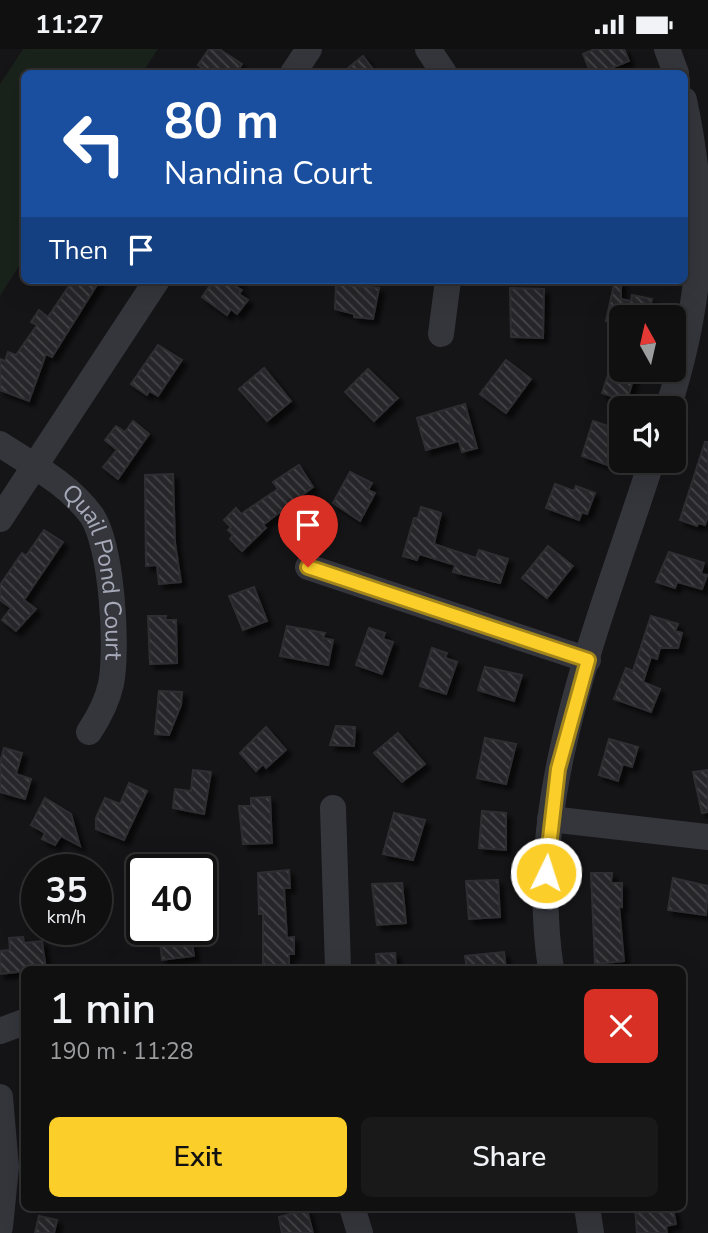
<!DOCTYPE html>
<html lang="en">
<head>
<meta charset="utf-8">
<style>
  body { margin:0; font-family:"Nunito Sans",sans-serif; background:#19191a; color:#f1f3f6; height:100vh; display:flex; flex-direction:column; font-size:26px; white-space:nowrap }
  * { box-sizing:border-box; margin:0 }
  p { font-size:23px; color:#9c9d9f }
  .icon { flex:none; width:38px; height:38px; fill:none; stroke:currentColor; stroke-width:2; stroke-linecap:round; stroke-linejoin:round }
  .map { position:relative; flex:1; overflow:hidden }
  .sheet { position:absolute; left:21px; top:917px; width:665px; height:245px; display:flex; flex-direction:column; background:#101011; border-radius:10px; box-shadow:0 7px 28px #0002,0 0 0 2px #303031 }
  .sheet>* { flex:none }
  .guide { position:absolute; left:21px; top:21px; width:667px; height:214px; border-radius:10px; box-shadow:0 7px 28px #0002,0 0 0 2px #303031; background:#1a4fa0; color:#fff; overflow:hidden }
  .needle { width:46px; rotate:352deg }
  .controls { position:absolute; left:609px; top:256px; display:grid; gap:14px }
  .controls a { display:grid; place-items:center; width:77px; height:77px; border-radius:10px; background:#101011; box-shadow:0 7px 28px #0002,0 0 0 2px #303031; font-size:35px }
  .speed { position:absolute; left:21px; top:805px; display:flex; gap:14px; font-size:35px; font-weight:700; text-align:center }
  .speed>* { display:grid; place-content:center; width:91px; height:91px; border-radius:50%; background:#101011; box-shadow:0 7px 28px #0002,0 0 0 2px #303031; line-height:1 }
  .speed small { font-size:18px; font-weight:400 }
  .speed .limit { border:4px solid #111; border-radius:10px; background:#fff; color:#111 }
  .pin { position:absolute; display:grid; place-items:center; width:60px; height:60px; color:#fff; margin:-72px -30px; border-radius:50% 50% 50% 0; rotate:-45deg; box-shadow:0 0 7px #0007 }
  .pin .icon { rotate:45deg }
  .me { position:absolute; width:77px; margin:-38px; rotate:4deg; stroke-linejoin:round; filter:drop-shadow(0 0 5px #0008) }
  .turn { display:flex; align-items:center; gap:24px; height:147px; padding:0 28px; font-size:32px }
  .turn .icon { width:91px; height:91px; stroke-width:2.5 }
  .turn b { display:block; font-size:49px; line-height:60px }
  .then { display:flex; align-items:center; height:66px; padding:0 28px; background:#0003; gap:14px; font-size:26px }
  .round { display:grid; place-items:center; flex:none; width:74px; height:74px; border-radius:10px; background:#19191a }
  .summary { display:flex; align-items:center; justify-content:space-between; height:119px; padding:0 28px }
  h1 { font-size:42px; font-weight:600; line-height:52px }
  .cta { display:flex; gap:14px; margin-top:auto; padding:14px 28px }
  .cta a { flex:1; height:80px; border-radius:10px; background:#fbce29; color:#111; font-size:28px; font-weight:600; line-height:80px; text-align:center }
  .cta a+a { background:#19191a; color:#f1f3f6 }
  .status { display:flex; justify-content:space-between; align-items:center; height:49px; padding:0 35px; background:#101011; direction:ltr }
  .status svg { height:19px; fill:currentColor }
  .map>svg:first-child { display:block }
</style>
</head>
<body>
<div class="status"><b>11:27</b><svg viewBox="0 0 49 12"><path d="M0 12V9h3v3zM5 12V6h3v6zM10 12V3h3v9zM15 12V0h3v12zM26 1h20v11H26zM47 4h2v5h-2z"/></svg></div>
<div class="map">
<svg width="708" height="1184" viewBox="0 0 708 1184">
  <defs>
    <pattern id="building-back-hatch" width="6" height="6" patternUnits="userSpaceOnUse" patternTransform="scale(1.75)"><rect width="6" height="6" fill="#28282b"/><path d="M-1 5l2 2M0 0l6 6M5-1l2 2" fill="none" stroke="#444448"/></pattern>
    <filter id="shadow"><feDropShadow dx="5" dy="5" stdDeviation="2" flood-color="#0009"/></filter>
  </defs>
  <rect width="100%" height="100%" fill="#151517"/>
  <path fill="#1a221c" d="M23,0H158L142,24H24V209L0,247V35Z"/>
  <g fill="url(#building-back-hatch)" stroke="#2f2f33" stroke-width="2" filter="url(#shadow)">
    <path d="M209,0H219L242,15L236,24H210L198,16Z"/>
    <path d="M595,0H624L629,12L599,24H591L583,5Z"/>
    <path d="M363,7L376,24H342Z"/>
    <path d="M73,231H100L52,308L46,305L29,352L0,341V310L5,312L8,303L16,306L37,276L31,273L39,261L48,268Z"/>
    <path d="M214,231H241L236,238L242,241L239,245L248,251L237,265L231,260L227,266L202,248Z"/>
    <path d="M615,231L621,232V250L631,252L632,246L652,250L648,266L621,268V276L606,272Z"/>
    <path d="M336,235L379,239L373,270L354,268V265L335,260Z"/>
    <path d="M510,239L544,240L543,289L511,288Z"/>
    <path d="M158,296L182,311L158,347L149,342L147,346L131,335Z"/>
    <path d="M506,311L531,330L506,364L480,345Z"/>
    <path d="M264,319L291,352L267,372L239,340Z"/>
    <path d="M368,320L398,349L374,372L345,343Z"/>
    <path d="M610,320H636L627,352L602,344Z"/>
    <path d="M465,355L477,399L462,403L459,392L426,401L417,369Z"/>
    <path d="M133,372L149,385L118,430L103,418L117,401L105,391L116,377L125,383Z"/>
    <path d="M593,372L616,380L607,416L582,407Z"/>
    <path d="M705,393H708V467L705,476L698,474L697,477L680,471Z"/>
    <path d="M299,416L313,438L263,476L266,479L242,502L230,490L233,486L228,481L231,478L224,471L236,459L241,465L278,440L273,433Z"/>
    <path d="M350,423L372,434L368,441L375,444L360,472L333,454Z"/>
    <path d="M173,425L175,494L181,533L159,535L157,516L146,517L145,426Z"/>
    <path d="M555,435L574,442L576,437L595,444L587,465L582,463L579,471L546,459Z"/>
    <path d="M421,458L441,464L434,495L476,509L479,501L508,510L500,534L453,523L455,516L419,505L417,511L403,507L414,469H418Z"/>
    <path d="M44,481L63,493L24,551L36,560L16,582L2,571L11,559L0,551V536L22,504L26,507Z"/>
    <path d="M548,497L573,517L547,549L522,529Z"/>
    <path d="M669,503L704,514L701,525L707,526L702,540L677,533L675,539L656,533Z"/>
    <path d="M254,538L267,572L243,581L229,547Z"/>
    <path d="M148,567H166L165,571H176L177,614L150,615Z"/>
    <path d="M651,567L678,575L675,582L682,584L678,599H660L657,610L651,608L643,633L660,640L651,663L614,650L626,619L633,622Z"/>
    <path d="M287,577L325,584L323,589L333,591L328,616L280,607Z"/>
    <path d="M369,579L385,584L383,590L393,593L382,625L356,616Z"/>
    <path d="M432,599L447,604L445,609L457,613L446,645L420,637Z"/>
    <path d="M485,618L522,626L514,652L478,641Z"/>
    <path d="M159,642L182,643L181,656L169,686L155,685Z"/>
    <path d="M336,677L355,678L354,697L330,696Z"/>
    <path d="M266,678L286,701L266,719L263,715L256,722L240,704Z"/>
    <path d="M398,684L425,715L402,733L374,704Z"/>
    <path d="M485,689L516,695L506,735L477,729Z"/>
    <path d="M609,690L638,698L632,718L623,715L618,732L599,726Z"/>
    <path d="M4,699L22,704L16,725L31,730L25,750L0,743V714Z"/>
    <path d="M193,721L211,723L204,765L173,759L175,740L191,742Z"/>
    <path d="M708,721V763L702,764L693,723Z"/>
    <path d="M129,734L147,742L124,791L96,780V769L105,749L120,755Z"/>
    <path d="M270,748L272,794L243,795L239,757H251V749Z"/>
    <path d="M45,749L71,765L80,797L61,787L55,796L42,790L45,784L31,776Z"/>
    <path d="M482,762L506,764V801L479,799Z"/>
    <path d="M394,764L425,771L413,811L383,805Z"/>
    <path d="M289,821L290,839H284L287,889L294,888V905H289V920H263V865H259L258,824Z"/>
    <path d="M591,824H612L611,834H622V858L619,857L624,912L595,915Z"/>
    <path d="M673,829L708,837L706,866L668,861Z"/>
    <path d="M498,831L500,868L469,870L466,832Z"/>
    <path d="M402,834L406,874L377,876L372,835Z"/>
    <path d="M169,880H190L194,907L162,911L160,892L170,891Z"/>
    <path d="M23,888L24,894L42,892L46,920L0,925V902L10,901L9,889Z"/>
    <path d="M504,903L506,920H467L465,907Z"/>
    <path d="M395,904L396,920H377L376,905Z"/>
    <path d="M635,1158L673,1160L676,1175L666,1177L667,1184H637Z"/>
    <path d="M307,1161L313,1184H282L279,1168Z"/>
    <path d="M39,1167L57,1171L54,1184H35Z"/>
  </g>
  <g fill="none" stroke-linecap="round" stroke-linejoin="round">
    <g stroke="#35363c" stroke-width="26">
      <path d="M428,0L444,24"/>
      <path d="M667,0L676,24"/>
      <path d="M293,24L309,0"/>
      <path d="M441,285L448,231"/>
      <path d="M668,359C703,250 708,163 684,51"/>
      <path id="s1" d="M0,395C32,416 69,435 92,467C112,498 118,599 111,635C107,653 99,668 89,683"/>
      <path d="M0,470L157,231"/>
      <path d="M308,518L588,611"/>
      <path d="M333,759L338,920"/>
      <path d="M550,770L708,788"/>
      <path d="M551,920C524,746 600,574 652,411"/>
      <path d="M0,982L24,973"/>
      <path d="M0,1048L6,1118L0,1178"/>
      <path d="M352,1158L360,1184"/>
      <path d="M587,1158L591,1184"/>
    </g>
  </g>
  <g fill="none" stroke-linecap="round" stroke-linejoin="round">
    <g stroke="#a3861b" stroke-width="18">
      <path id="route" d="M308,518L588,611L558,720L546,824"/>
    </g>
    <use href="#route" stroke="#fbce29" stroke-width="12"/>
  </g>
  <g text-anchor="middle" dominant-baseline="central" stroke-width="7" stroke-linejoin="round" paint-order="stroke">
    <g font-size="24" fill="#a6a9b8" stroke="#101012">
      <text stroke="none"><textPath href="#s1" startOffset="172">Quail Pond Court</textPath></text>
    </g>
  </g>
</svg>
<div class="controls">
<a><svg class="needle" viewBox="-14 -14 28 28"><path d="M0-13l5 13h-10z" fill="#e53935"/><path d="M0 13l5-13h-10z" fill="#9c9d9f"/></svg></a>
<a><svg class="icon" aria-label="sound" viewBox="0 0 24 24"><path d="M4 9h4l5-4v14l-5-4H4zM17 9q2 3 0 6"/></svg></a>
</div>
<div class="speed"><div>35<small>km/h</small></div><div class="limit">40</div></div>
<div class="pin" style="left:308px;top:518px;background:#d93025"><svg class="icon" aria-label="arrive" viewBox="0 0 24 24"><path d="M6 21V4h12l-3 4 3 4H6"/></svg></div>
<svg class="me" style="left:546px;top:824px" viewBox="-20 -20 40 40"><circle r="17" fill="#fbce29" stroke="#fff" stroke-width="3"/><path d="M0-11L8 9 0 5-8 9z" fill="#fff"/></svg>
<div class="guide">
<div class="turn"><svg class="icon" aria-label="left" viewBox="0 0 24 24"><path d="M17 20v-9H6M10 6l-5 5 5 5"/></svg><div><b>80 m</b>Nandina Court</div></div>
<div class="then">Then<svg class="icon" aria-label="arrive" viewBox="0 0 24 24"><path d="M6 21V4h12l-3 4 3 4H6"/></svg></div>
</div>
<section class="sheet">
<div class="summary"><div><h1>1 min</h1><p>190 m · 11:28</p></div><a class="round" style="background:#d93025;color:#fff"><svg class="icon" aria-label="close" viewBox="0 0 24 24"><path d="M6 6l12 12M18 6L6 18"/></svg></a></div>
<div class="cta"><a>Exit</a><a>Share</a></div>
</section>
</div>
</body>
</html>
